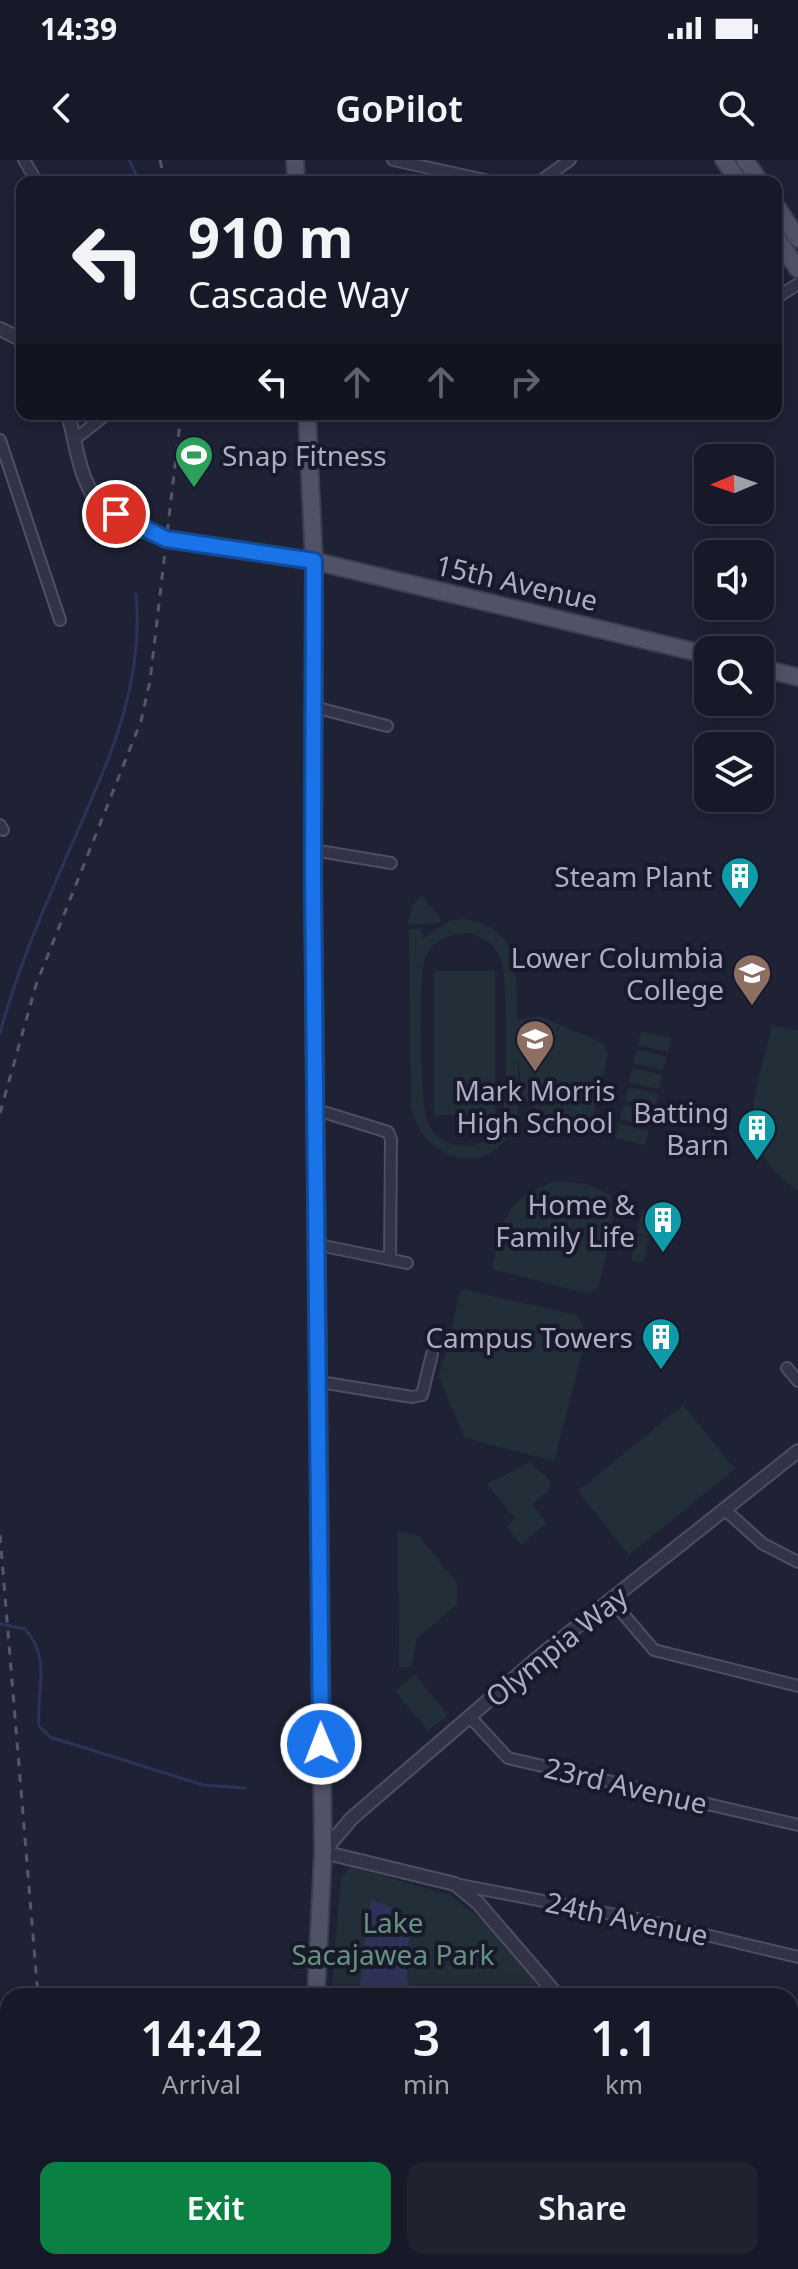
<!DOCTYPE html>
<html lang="en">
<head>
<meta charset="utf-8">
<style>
  body { margin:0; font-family:"Noto Sans",sans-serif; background:#202230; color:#f1f3f6; height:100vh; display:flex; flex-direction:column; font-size:30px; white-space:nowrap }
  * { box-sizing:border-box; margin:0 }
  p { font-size:26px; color:#9ea0a8 }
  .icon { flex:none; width:44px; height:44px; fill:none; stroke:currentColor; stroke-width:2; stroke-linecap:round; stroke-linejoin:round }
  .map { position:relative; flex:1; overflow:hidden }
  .side { position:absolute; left:0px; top:1828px; width:798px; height:282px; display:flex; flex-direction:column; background:#171928; border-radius:24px 24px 0 0; box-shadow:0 4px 20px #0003,0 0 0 2px #363845 }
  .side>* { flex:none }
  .top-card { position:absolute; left:16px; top:16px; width:766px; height:244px; border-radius:16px; box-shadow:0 4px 20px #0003,0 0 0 2px #363845; background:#171928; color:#f1f3f6; overflow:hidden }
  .needle { width:52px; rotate:268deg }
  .controls { position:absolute; left:694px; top:284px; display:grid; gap:16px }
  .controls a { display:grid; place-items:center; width:80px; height:80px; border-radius:16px; background:#171928; box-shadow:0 4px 20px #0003,0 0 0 2px #363845; font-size:40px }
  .pin { position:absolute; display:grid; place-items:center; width:68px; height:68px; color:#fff; margin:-34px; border:4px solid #fff; border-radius:50%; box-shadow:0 2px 8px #0007 }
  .me { position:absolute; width:88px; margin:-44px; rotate:359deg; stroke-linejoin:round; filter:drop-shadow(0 0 6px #0008) }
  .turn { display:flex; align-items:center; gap:28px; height:168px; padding:0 40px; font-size:36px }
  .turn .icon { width:104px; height:104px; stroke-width:2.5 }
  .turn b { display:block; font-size:56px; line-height:68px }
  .lanes { display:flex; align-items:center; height:76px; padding:0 40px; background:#0003; justify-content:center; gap:40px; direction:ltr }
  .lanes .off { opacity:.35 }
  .eta { display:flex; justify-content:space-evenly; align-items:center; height:136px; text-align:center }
  .eta b { font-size:48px; font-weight:600; line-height:56px }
  .button { display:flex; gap:16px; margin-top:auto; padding:16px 40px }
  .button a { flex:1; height:92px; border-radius:16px; background:#0b8043; color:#fff; font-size:32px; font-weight:600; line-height:92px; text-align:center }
  .button a+a { background:#202230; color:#f1f3f6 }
  .status { display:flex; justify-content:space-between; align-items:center; height:56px; padding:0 40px; background:#171928; direction:ltr }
  .status svg { height:22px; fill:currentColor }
  header { display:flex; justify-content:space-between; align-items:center; height:104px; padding:0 40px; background:#171928; font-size:36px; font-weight:600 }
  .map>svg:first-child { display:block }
</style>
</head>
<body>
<div class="status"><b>14:39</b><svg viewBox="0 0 49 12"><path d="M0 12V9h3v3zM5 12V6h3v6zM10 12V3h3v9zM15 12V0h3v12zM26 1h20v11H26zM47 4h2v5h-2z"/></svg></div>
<header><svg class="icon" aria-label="back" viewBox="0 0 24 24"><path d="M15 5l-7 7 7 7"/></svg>GoPilot<svg class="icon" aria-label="search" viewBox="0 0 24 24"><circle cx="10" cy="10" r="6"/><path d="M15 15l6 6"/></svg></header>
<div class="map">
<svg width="798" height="2109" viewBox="0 0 798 2109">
  <rect width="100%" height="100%" fill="#1f2135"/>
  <g fill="#222f38" fill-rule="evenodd">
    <path d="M422,735L441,759L439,763L407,765L413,744Z"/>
    <path d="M465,759C524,770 515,812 517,860L539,856L603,883L608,893L590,970C561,964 543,957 522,937L518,896C516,917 523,943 514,964C493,1019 423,1004 411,947L409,769H422L423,778L449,761ZM469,773C483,778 495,784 501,799C508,815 508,947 501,963C494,978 479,987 462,986C447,985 434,976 428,963C420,948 418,816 425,799C432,780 450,774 469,773Z"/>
    <rect x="434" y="811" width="61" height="144"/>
    <path d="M772,865L798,871V1031C728,983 757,934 772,865Z"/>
    <path d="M641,871L671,878L668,892L638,885Z"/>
    <path d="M637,889L667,897L663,910L633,903Z"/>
    <path d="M632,908L662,915L659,929L629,922Z"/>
    <path d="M628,927L658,934L655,948L625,940Z"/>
    <path d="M623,945L653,952L650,966L620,959Z"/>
    <path d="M619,964L649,971L645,985L615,978Z"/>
    <path d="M557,1021L587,1024L610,1035L613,1060L599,1127L586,1133L492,1109C502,1059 505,1038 557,1021Z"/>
    <path d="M642,1050L654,1053L649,1076L637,1073Z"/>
    <path d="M637,1075L649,1078L643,1103L631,1100Z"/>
    <path d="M461,1129L577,1155L587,1174L554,1301L465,1278L439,1217Z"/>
    <path d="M683,1245L735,1309L629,1395L578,1331Z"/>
    <path d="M530,1302L550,1320L549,1330L532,1345L547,1363L521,1385L506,1366L515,1358L487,1324Z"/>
    <path d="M398,1371L419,1376L457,1423V1445L417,1478L412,1507L399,1508Z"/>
    <path d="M415,1515L448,1555L428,1571L395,1531Z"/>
    <path d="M351,1707L450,1735L483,1761L550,1836H331L341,1717Z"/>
    <path d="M790,2058L798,2062V2109H395L391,2102H790Z"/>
    <path d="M51,2102H107L108,2109H55Z"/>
  </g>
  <g fill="#2f3258">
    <path d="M371,1740C427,1755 403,1782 408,1825L415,1831L480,1828L504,1836H358C365,1804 363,1769 371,1740Z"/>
    <path d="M440,2102H517L525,2109H442Z"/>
  </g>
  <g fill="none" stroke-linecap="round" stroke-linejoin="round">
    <g stroke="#2f3258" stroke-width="3">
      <path d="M129,0L140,22"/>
      <path d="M0,873C19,802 50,735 79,668C113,591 144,520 136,434"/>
      <path d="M0,1464L25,1469C52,1499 36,1530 39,1566L50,1577L203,1625L245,1628"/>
    </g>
    <g stroke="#4d4e61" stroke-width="14">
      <g id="minor">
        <path d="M24,0L37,22"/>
        <path d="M393,0L494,22"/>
        <path d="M539,22L570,0"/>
        <path d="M776,138L798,124"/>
        <path d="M75,279L107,254"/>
        <path d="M0,280L60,460"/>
        <path d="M314,547L387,566"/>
        <path d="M0,665L3,670"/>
        <path d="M313,690L391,703"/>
        <path d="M317,950L388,972L391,979L390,1099"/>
        <path d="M319,1085L407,1103"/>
        <path d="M787,1208L798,1221"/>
        <path d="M320,1222L412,1237L422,1235L432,1194"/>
        <path d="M724,1349L763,1384L798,1402"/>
        <path d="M612,1441L654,1490L798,1526"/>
        <path d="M470,1557L508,1598L798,1665"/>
        <path d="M455,1724L652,1762L798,1797"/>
        <path d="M790,1927L798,1929"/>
        <path d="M790,2034L798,2003"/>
      </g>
    </g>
    <g stroke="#4d4e61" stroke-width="16">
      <g id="tertiary">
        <path d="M0,169L22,180"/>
        <path d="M68,254C76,282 79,324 102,346C150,392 251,389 314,401"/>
        <path d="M558,1836L478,1743L455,1724L323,1692L352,1658L540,1496L798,1291"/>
        <path d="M790,2043L798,2048"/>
        <path d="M383,2102L387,2109"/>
      </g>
    </g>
    <g stroke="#3c3d50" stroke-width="20">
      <g id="primary">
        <path d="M295,0L296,22"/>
        <path d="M724,0L739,22"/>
        <path d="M745,0L760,22"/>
        <path d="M776,46L798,79"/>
        <path d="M776,77L798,109"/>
        <path d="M307,254L314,401L313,727L323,1692L316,1836"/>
        <path d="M314,401L708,495"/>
        <path d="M760,508L798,517"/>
        <path d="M302,2109V2102"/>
      </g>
    </g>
    <use href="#minor" stroke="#323346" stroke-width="10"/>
    <use href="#tertiary" stroke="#323346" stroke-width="12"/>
    <use href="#primary" stroke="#505266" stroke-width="16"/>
    <g stroke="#54566d" stroke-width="3" stroke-dasharray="8 8" stroke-linecap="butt">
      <path d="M160,0L165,22"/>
      <path d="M0,953L36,825L141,561L150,521L181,254"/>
      <path d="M0,1375L38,1836"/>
      <path d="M28,2109V2102"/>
    </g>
  </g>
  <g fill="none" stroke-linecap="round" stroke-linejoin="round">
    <g stroke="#114b97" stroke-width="20">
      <path id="route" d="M116,354L166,379L314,401L313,713L321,1584"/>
    </g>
    <use href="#route" stroke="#1a73e8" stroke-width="14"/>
  </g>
  <defs>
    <g id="stadium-pin" transform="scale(2)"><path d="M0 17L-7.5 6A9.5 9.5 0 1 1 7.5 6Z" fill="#2e9e5b" stroke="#18192a"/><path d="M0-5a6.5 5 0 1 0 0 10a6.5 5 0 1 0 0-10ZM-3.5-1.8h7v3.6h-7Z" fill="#fff"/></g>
    <g id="building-pin" transform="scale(2)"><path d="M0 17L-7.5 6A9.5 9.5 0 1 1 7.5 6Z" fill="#0f9aa8" stroke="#18192a"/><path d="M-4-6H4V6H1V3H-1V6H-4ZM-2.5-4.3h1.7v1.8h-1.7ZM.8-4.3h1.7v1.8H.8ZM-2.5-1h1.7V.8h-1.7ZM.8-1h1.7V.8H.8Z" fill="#fff"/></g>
    <g id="university-pin" transform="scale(2)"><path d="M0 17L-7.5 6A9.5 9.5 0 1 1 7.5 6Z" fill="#8d6e63" stroke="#18192a"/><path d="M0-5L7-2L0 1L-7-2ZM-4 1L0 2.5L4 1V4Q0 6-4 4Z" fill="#fff"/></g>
    <g id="school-pin" transform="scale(2)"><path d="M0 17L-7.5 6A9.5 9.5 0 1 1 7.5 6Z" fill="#8d6e63" stroke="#18192a"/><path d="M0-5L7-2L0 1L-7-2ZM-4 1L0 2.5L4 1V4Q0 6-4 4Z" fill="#fff"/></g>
  </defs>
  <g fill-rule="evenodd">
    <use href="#stadium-pin" x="194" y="295"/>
    <use href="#building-pin" x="740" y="716"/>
    <use href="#university-pin" x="752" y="813"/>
    <use href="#school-pin" x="535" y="879"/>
    <use href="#building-pin" x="757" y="968"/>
    <use href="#building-pin" x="663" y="1060"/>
    <use href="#building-pin" x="661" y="1177"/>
  </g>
  <g text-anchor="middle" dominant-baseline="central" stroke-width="8" stroke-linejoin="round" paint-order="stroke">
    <g font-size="28" fill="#acadc3" stroke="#18192a" text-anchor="end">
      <text x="222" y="295" text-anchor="start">Snap Fitness</text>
      <text x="712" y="716">Steam Plant</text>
      <text x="724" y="797">Lower Columbia<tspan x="724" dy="32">College</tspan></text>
      <text x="535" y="930" text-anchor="middle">Mark Morris<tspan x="535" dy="32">High School</tspan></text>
      <text x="729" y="952">Batting<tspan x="729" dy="32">Barn</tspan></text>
      <text x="635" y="1044">Home &amp;<tspan x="635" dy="32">Family Life</tspan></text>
      <text x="633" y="1177">Campus Towers</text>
    </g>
    <g font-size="28" fill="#acadc3" stroke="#18192a">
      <text transform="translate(517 422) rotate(13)">15th Avenue</text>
      <text transform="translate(556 1486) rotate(-39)">Olympia Way</text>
      <text transform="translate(626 1625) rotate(13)">23rd Avenue</text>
      <text transform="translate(627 1758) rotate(12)">24th Avenue</text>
    </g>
    <g font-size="28" fill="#64937f" stroke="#18192a">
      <text x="393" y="1762">Lake<tspan x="393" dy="32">Sacajawea Park</tspan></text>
    </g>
  </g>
</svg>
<div class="controls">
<a><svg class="needle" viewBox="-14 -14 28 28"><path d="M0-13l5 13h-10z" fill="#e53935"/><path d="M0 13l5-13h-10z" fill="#9ea0a8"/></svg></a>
<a><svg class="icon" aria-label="sound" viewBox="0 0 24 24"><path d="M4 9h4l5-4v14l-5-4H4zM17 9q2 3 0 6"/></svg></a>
<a><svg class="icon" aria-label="search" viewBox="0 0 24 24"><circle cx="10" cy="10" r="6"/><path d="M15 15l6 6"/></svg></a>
<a><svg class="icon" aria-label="layers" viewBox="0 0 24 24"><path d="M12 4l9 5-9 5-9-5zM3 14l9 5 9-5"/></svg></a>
</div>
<div class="pin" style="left:116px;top:354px;background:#d93025"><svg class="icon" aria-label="arrive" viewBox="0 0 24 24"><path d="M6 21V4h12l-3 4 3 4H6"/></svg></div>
<svg class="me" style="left:321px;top:1584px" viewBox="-20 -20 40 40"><circle r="17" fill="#1a73e8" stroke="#fff" stroke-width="3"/><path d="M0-11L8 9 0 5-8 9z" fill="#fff"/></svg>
<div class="top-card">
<div class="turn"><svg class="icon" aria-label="left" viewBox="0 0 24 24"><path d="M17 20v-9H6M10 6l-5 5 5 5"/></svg><div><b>910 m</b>Cascade Way</div></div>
<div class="lanes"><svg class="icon" aria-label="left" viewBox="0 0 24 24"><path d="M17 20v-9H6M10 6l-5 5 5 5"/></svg><svg class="icon off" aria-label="ahead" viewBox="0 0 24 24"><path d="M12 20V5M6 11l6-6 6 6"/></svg><svg class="icon off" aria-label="ahead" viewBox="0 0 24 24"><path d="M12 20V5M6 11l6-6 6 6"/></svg><svg class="icon off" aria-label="right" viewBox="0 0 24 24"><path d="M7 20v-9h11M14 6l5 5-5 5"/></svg></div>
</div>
<section class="side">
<div class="eta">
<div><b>14:42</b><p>Arrival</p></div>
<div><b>3</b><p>min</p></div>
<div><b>1.1</b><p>km</p></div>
</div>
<div class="button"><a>Exit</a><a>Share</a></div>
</section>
</div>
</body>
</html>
